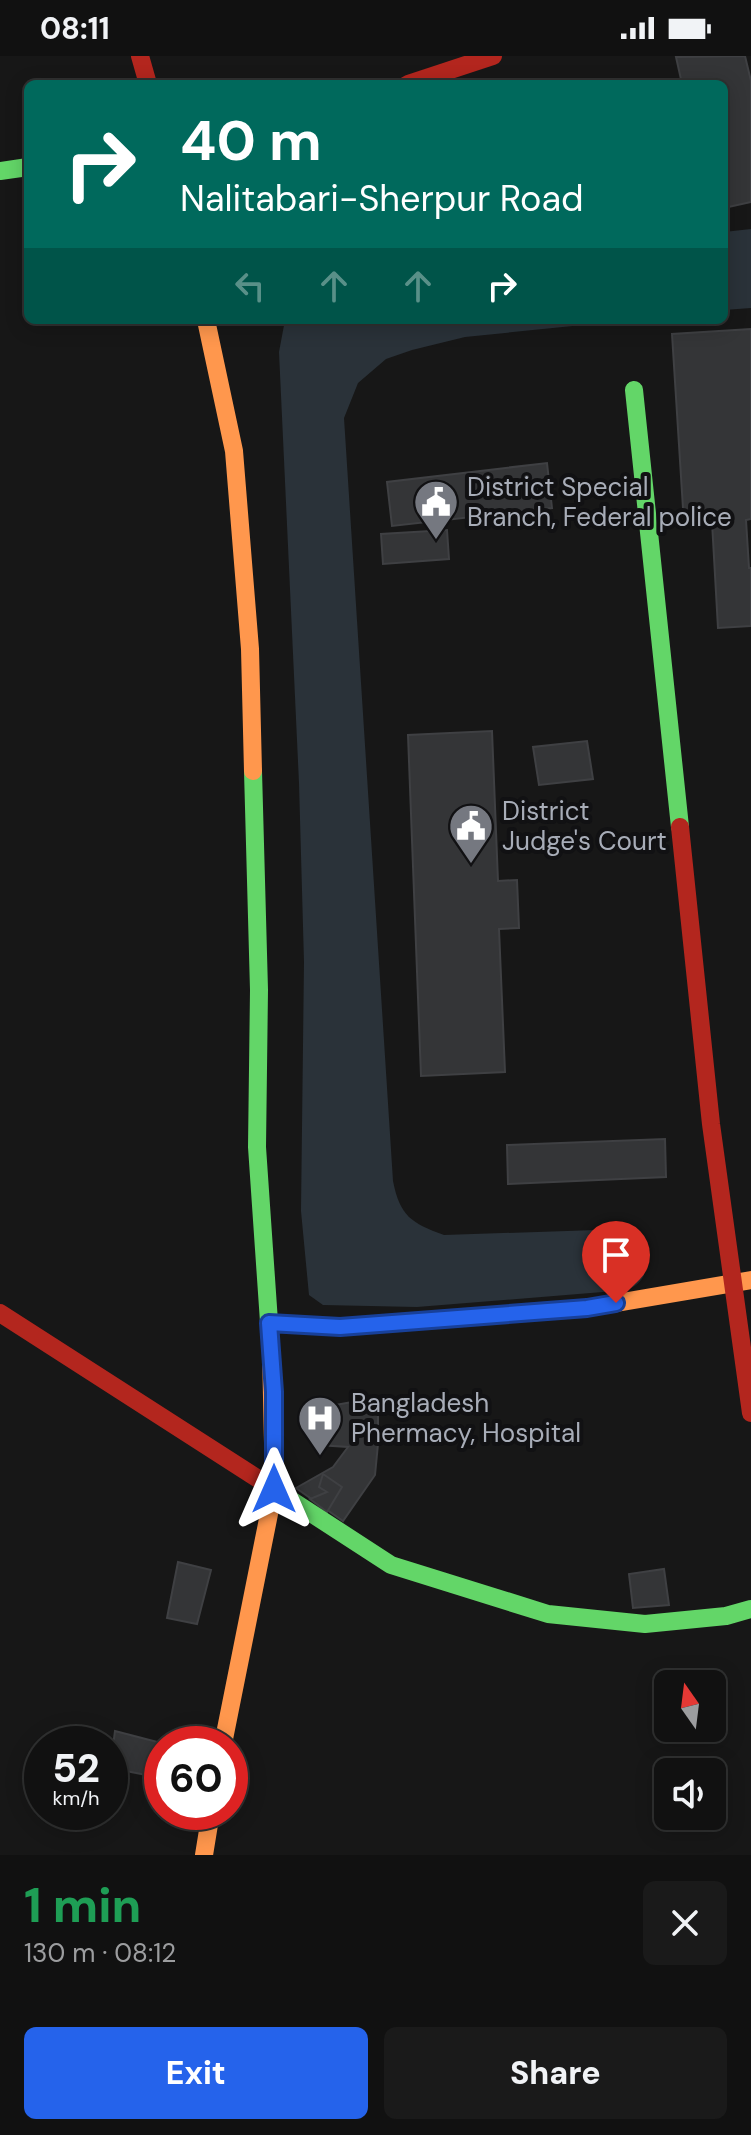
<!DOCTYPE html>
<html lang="en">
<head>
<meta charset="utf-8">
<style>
  body { margin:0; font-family:"DM Sans",sans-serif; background:#1a1a1a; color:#f1f3f6; height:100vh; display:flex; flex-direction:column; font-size:30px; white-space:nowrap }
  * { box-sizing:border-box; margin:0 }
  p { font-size:26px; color:#9c9d9f }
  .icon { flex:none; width:44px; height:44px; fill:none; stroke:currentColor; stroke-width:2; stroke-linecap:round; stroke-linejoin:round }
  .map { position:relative; height:1799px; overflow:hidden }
  .side { display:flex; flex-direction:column; background:#111; flex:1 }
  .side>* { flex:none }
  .top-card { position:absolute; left:24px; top:24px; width:704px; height:244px; border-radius:12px; box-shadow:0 4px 20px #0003,0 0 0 2px #303131; background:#00695c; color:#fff; overflow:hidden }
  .needle { width:52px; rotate:346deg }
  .controls { position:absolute; left:654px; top:1614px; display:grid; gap:16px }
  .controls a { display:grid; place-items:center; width:72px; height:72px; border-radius:12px; background:#111; box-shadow:0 4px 20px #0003,0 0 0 2px #303131; font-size:40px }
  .speed { position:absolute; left:24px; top:1670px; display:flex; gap:16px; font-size:40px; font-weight:700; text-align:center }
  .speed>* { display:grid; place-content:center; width:104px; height:104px; border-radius:50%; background:#111; box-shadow:0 4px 20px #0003,0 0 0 2px #303131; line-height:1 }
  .speed small { font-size:20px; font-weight:400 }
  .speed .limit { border:12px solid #d22; background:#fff; color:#111 }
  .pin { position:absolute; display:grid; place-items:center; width:68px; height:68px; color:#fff; margin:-82px -34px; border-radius:50% 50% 50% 0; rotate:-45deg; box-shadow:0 0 8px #0007 }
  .pin .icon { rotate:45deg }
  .me { position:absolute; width:88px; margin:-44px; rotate:0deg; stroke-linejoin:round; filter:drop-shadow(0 0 6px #0008) }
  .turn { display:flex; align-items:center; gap:28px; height:168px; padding:0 24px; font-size:36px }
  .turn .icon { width:104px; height:104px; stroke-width:2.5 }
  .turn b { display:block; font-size:56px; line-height:68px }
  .lanes { display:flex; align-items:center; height:76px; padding:0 24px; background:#0003; justify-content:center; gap:40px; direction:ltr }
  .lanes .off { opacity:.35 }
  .round { display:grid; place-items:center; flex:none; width:84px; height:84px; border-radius:12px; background:#1a1a1a }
  .overview { display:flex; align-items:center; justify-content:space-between; height:136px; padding:0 24px }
  h1 { font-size:48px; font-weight:800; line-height:60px; color:#1e9e55 }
  .button { display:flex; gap:16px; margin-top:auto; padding:16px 24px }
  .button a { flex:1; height:92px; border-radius:12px; background:#2563eb; color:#fff; font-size:32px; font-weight:800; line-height:92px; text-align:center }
  .button a+a { background:#1a1a1a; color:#f1f3f6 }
  .status { display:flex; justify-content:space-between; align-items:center; height:56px; padding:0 40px; background:#111; direction:ltr }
  .status svg { height:22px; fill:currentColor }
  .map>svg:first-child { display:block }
</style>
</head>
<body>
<div class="status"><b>08:11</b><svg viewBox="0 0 49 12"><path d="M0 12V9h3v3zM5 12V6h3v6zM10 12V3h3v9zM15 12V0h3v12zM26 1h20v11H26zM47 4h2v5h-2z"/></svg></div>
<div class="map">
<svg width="751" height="1799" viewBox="0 0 751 1799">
  <rect width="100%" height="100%" fill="#171717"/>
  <g fill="#2a3239">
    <path d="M751,173V252L724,254V176Z"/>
    <path d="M285,264H632L465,281L412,294L386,303L358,327L344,362L393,1125C400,1160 411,1167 444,1179L626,1173L637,1178C646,1200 654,1223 627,1234L417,1251L323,1249L309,1239L301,1155L304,906L299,727L279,296Z"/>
  </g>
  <g fill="#343537" stroke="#3f4043" stroke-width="2">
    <path d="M745,0L751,25V146L724,152V28H682L676,1Z"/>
    <path d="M751,273V463L746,464L749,512H751V570L718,572L712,466L684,468L672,278Z"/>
    <path d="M547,407L552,452L392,470L387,426Z"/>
    <path d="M447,474L449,503L383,508L381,478Z"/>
    <path d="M492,675L498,825L517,824L519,872L499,873L505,1016L421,1020L408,679Z"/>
    <path d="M587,685L593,723L539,729L533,691Z"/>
    <path d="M665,1083L666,1121L508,1128L507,1089Z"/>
    <path d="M352,1346L378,1350V1388L375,1419L343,1465L296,1432L333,1411L348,1391L318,1389L313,1353Z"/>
    <path d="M323,1418L342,1431L327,1456L310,1443L327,1436L319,1431Z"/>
    <path d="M178,1506L211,1514L197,1568L167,1562Z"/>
    <path d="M664,1513L669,1549L633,1552L629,1518Z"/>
    <path d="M115,1675L165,1688H162V1722L110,1712Z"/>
  </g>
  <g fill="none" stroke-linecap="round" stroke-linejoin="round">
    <g stroke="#63d668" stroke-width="18">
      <path d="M0,115L28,111"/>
      <path d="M634,334L680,771"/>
      <path d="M253,715L259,934L257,1091L271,1295"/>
      <path d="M274,1433L391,1509L548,1558L645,1568L726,1560L751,1553"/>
    </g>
    <g stroke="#ff974d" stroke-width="18">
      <path d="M206,264L234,395L250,593L253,715"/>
      <path d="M269,1267L340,1271L587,1252L751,1224"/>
      <path d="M223,1688L274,1433L271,1295"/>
      <path d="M204,1799L211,1756"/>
    </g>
    <g stroke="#b3261e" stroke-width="18">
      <path d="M140,0L148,28"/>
      <path d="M408,28L493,0"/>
      <path d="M680,771L711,1068L751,1357"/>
      <path d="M0,1257L274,1433"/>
    </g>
  </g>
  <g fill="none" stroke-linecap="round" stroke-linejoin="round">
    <g stroke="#184099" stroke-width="20">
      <path id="route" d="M274,1433V1336L269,1267L340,1271L587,1252L616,1247"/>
    </g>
    <use href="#route" stroke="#2563eb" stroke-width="14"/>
  </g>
  <defs>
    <g id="civic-pin" transform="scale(2.3)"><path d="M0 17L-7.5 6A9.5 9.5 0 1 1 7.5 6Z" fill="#757880" stroke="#111113"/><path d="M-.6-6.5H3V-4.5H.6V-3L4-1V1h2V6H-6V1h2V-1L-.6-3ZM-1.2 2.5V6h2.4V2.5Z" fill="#fff"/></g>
    <g id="hospital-pin" transform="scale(2.3)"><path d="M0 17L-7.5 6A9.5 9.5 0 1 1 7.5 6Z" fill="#757880" stroke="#111113"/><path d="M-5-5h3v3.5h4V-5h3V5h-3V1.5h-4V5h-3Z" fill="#fff"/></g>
  </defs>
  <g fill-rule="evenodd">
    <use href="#civic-pin" x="436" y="446"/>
    <use href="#civic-pin" x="471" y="770"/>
    <use href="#hospital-pin" x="320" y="1362"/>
  </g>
  <g text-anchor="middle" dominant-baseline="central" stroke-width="8" stroke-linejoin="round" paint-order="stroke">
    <g font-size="26" fill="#a8adb8" stroke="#111113" text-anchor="start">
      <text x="467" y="431">District Special<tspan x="467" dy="30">Branch, Federal police</tspan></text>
      <text x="502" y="755">District<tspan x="502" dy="30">Judge's Court</tspan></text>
      <text x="351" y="1347">Bangladesh<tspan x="351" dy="30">Phermacy, Hospital</tspan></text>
    </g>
  </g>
</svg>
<div class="controls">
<a><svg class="needle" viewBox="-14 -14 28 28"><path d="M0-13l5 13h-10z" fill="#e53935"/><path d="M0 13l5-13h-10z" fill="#9c9d9f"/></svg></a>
<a><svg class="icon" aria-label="sound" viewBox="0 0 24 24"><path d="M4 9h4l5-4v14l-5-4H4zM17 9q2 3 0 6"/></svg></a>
</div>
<div class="speed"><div>52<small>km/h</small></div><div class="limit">60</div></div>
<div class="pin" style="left:616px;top:1247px;background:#d93025"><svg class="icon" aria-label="arrive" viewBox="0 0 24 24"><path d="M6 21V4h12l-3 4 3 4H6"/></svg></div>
<svg class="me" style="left:274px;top:1433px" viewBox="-20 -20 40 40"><path d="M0-17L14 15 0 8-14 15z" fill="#2563eb" stroke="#fff" stroke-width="4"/></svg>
<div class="top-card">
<div class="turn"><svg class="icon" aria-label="right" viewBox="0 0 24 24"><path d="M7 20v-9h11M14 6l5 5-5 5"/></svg><div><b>40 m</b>Nalitabari-Sherpur Road</div></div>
<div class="lanes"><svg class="icon off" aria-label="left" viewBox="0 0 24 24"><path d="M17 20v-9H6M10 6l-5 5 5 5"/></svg><svg class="icon off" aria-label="ahead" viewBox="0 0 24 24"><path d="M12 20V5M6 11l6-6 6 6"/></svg><svg class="icon off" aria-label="ahead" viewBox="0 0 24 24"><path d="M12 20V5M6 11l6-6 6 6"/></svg><svg class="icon" aria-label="right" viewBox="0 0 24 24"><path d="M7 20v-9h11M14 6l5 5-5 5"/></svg></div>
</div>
</div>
<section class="side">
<div class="overview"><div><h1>1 min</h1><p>130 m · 08:12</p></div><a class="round"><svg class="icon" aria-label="close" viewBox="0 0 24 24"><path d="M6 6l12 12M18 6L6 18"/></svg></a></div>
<div class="button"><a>Exit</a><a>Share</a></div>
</section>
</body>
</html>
